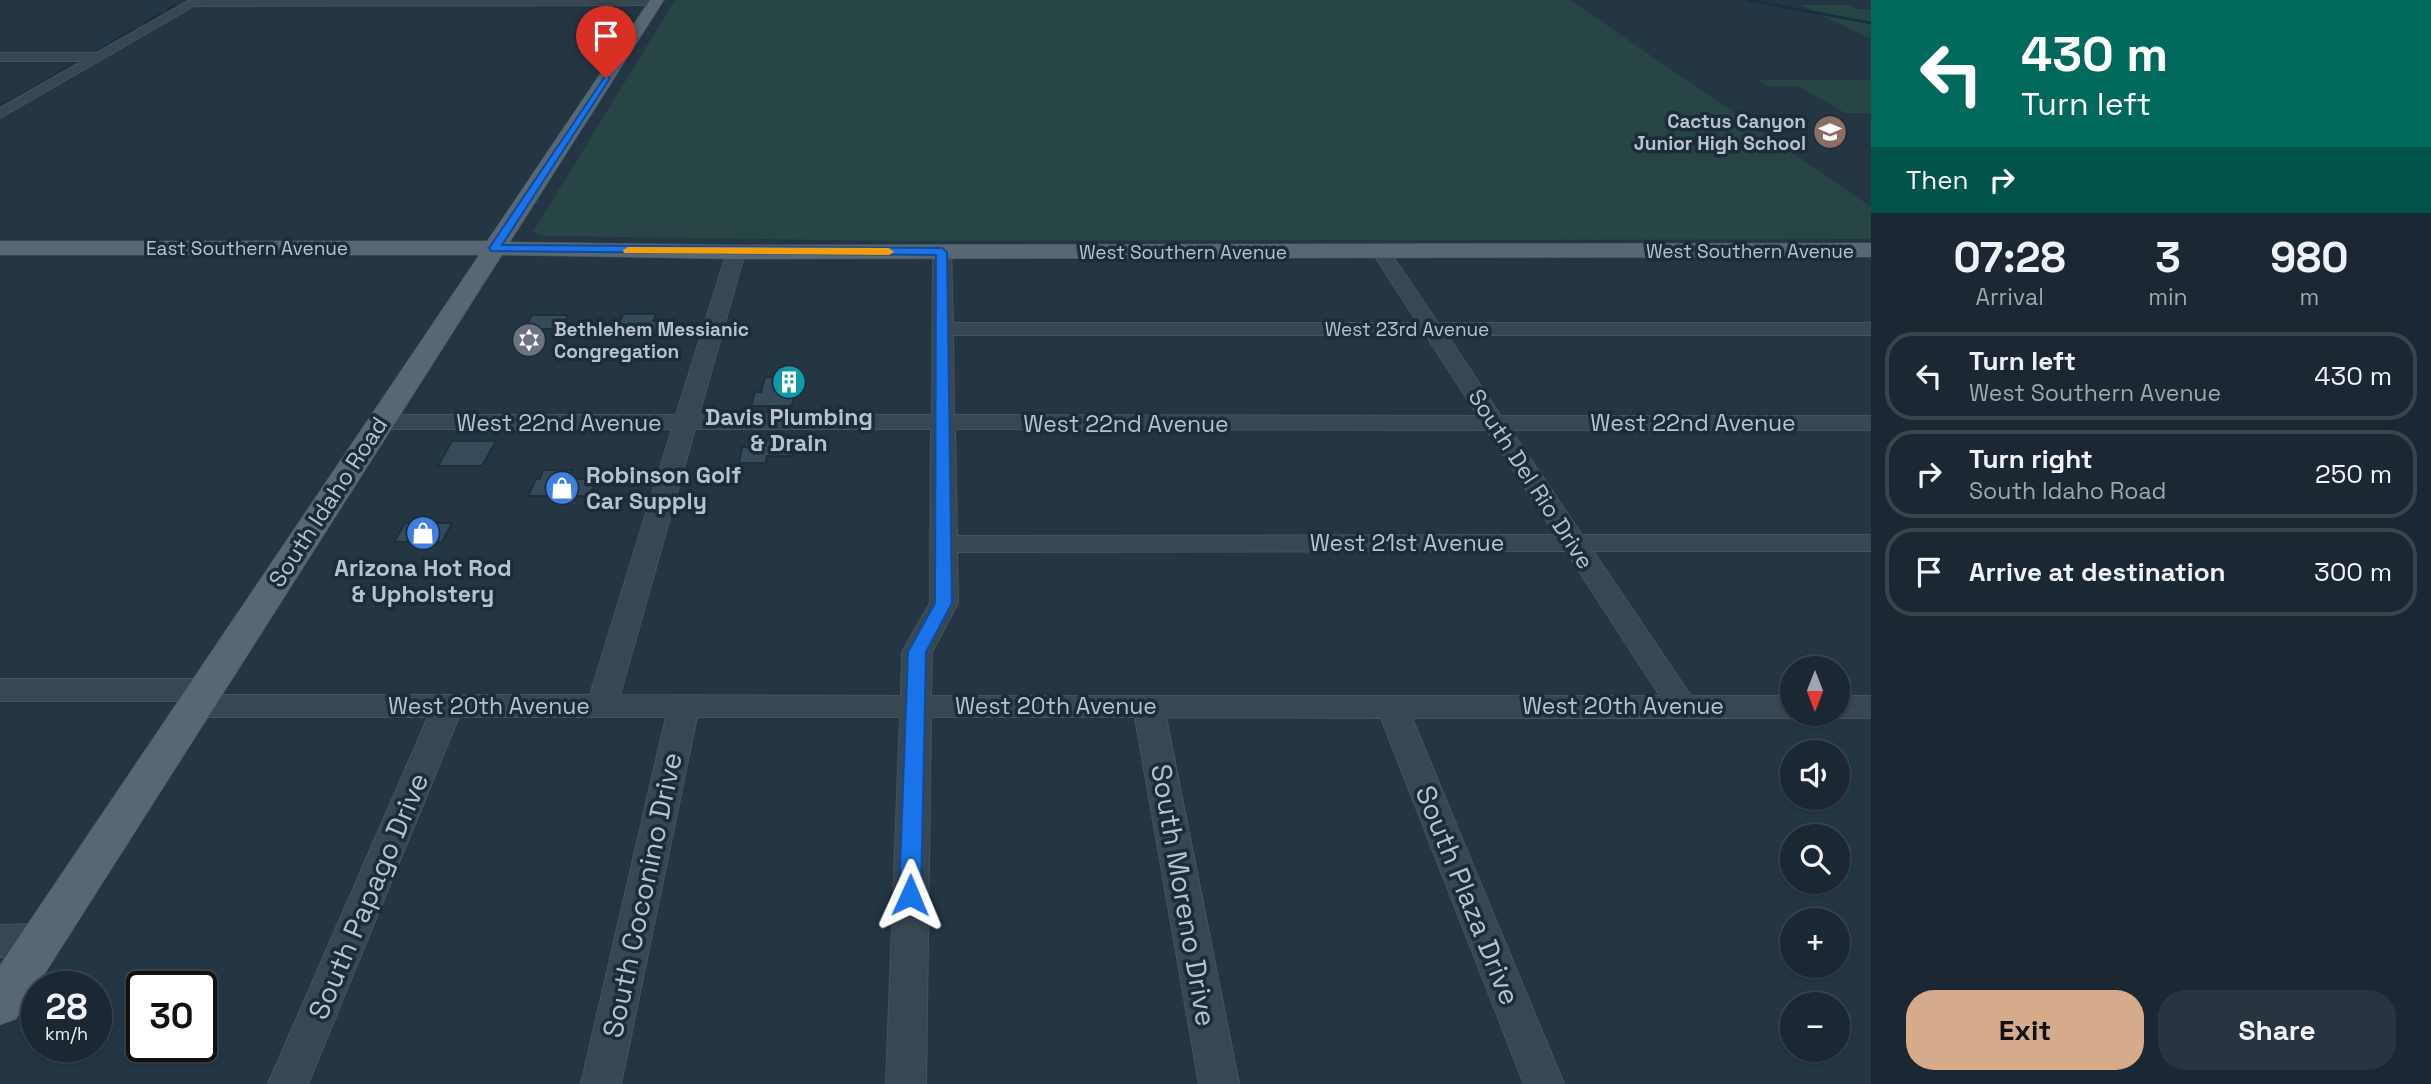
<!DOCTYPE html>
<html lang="en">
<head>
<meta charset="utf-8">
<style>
  body { margin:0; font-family:"Space Grotesk",sans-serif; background:#28343f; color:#f1f3f6; height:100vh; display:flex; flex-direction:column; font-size:26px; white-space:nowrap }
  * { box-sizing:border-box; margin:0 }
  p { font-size:23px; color:#a0a6ac }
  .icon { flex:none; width:38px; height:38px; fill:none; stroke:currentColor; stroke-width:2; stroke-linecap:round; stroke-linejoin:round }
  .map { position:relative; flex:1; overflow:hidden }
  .side { display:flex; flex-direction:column; background:#1b2833; width:560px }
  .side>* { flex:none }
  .guide { background:#00695c; color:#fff; overflow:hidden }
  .needle { width:46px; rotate:180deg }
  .tools { position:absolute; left:1780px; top:656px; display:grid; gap:14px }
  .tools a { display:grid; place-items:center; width:70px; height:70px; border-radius:50%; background:#1b2833; box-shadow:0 2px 5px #0004,0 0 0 2px #39444e; font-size:35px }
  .speed { position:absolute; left:21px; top:971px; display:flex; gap:14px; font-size:35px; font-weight:700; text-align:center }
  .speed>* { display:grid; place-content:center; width:91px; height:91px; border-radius:50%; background:#1b2833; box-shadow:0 2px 5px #0004,0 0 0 2px #39444e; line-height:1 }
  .speed small { font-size:18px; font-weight:400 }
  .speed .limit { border:4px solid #111; border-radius:10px; background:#fff; color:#111 }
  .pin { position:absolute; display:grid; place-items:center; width:60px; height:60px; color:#fff; margin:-72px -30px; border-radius:50% 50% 50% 0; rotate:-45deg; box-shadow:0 0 7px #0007 }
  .pin .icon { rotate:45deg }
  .me { position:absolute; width:77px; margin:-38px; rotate:1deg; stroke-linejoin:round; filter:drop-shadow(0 0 5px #0008) }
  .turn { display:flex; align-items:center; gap:24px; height:147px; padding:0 35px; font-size:32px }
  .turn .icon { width:91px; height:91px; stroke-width:2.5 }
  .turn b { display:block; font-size:49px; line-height:60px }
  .then { display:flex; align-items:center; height:66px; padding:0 35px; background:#0003; gap:14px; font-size:26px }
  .eta { display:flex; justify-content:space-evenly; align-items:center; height:119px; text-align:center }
  .eta b { font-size:42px; font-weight:700; line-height:49px }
  .cta { display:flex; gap:14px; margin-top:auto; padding:14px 35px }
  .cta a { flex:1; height:80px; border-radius:28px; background:#d6ab8b; color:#111; font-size:28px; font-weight:700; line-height:80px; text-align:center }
  .cta a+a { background:#28343f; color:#f1f3f6 }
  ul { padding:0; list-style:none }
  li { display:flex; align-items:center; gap:21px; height:88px; margin:0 14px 10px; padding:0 21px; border:4px solid #39444e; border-radius:28px }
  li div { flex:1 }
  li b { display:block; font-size:26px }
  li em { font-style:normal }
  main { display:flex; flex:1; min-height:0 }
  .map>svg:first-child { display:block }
</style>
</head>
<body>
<main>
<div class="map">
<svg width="1871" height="1084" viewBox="0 0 1871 1084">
  <rect width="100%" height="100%" fill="#243644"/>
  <g fill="#264544">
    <path d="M675,0H1570L1871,207V239L902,241L542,236L533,232Z"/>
    <path d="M1800,5H1849L1856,9H1871V39Z"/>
    <path d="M1758,80H1871V113H1845L1799,86H1768Z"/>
  </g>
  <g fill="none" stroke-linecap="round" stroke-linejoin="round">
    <g stroke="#162f43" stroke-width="2.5">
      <path d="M1748,0L1871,23"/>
      <path d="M167,10L176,5"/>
      <path d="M142,25L160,14"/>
      <path d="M91,55L134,29"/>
      <path d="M0,107L83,59"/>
    </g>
  </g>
  <g fill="#364b5a" stroke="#1f2e3a" stroke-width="2">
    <path d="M623,314H656L653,321H662L657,335H605L611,321H620Z"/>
    <path d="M532,315H568L561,329H524Z"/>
    <path d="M765,377H797L792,406H751L755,392H761Z"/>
    <path d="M782,436H796L793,456H767L766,463H739L742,447H751L752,440H781Z"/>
    <path d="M452,441H496L482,466H438Z"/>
    <path d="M543,470H572L568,479H596L590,496H528L536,479H540Z"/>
    <path d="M405,523H452L442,542H394Z"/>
  </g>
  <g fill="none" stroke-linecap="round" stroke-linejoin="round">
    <g stroke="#45535f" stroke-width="2">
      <g id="minor">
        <path d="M190,0H659L661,2L655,5L194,6L0,118V108L82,61H0V53H96Z"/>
        <path d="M736,246L745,252L699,415H932L933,252L942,246L951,252L953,323H1418L1372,252L1381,246L1387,248L1438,323H1871V335H1447L1501,416H1871V430H1511L1582,535H1871V551H1593L1691,696H1792V714L1803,715L1792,718H1412L1564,1084H1524L1381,718L1166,717L1239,1084H1199L1135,717H931L926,1084H886L900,717H697L621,1084H581L666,717H459L308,1084H268L428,717H194L183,714L179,706L182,701H0V679H205L216,683L220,690L217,695H590L672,429H381L373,427L370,422L373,417L381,415H676L727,252ZM953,335H1426L1478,416L954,415ZM695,429H931L930,603L902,652L901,696L620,695ZM955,429L1487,430L1556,535L957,536ZM1566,551L1660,696H931L932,652L958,603L957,552Z"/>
        <path d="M1838,696H1871V718H1838L1827,715L1838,714Z"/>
        <path d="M41,924L54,929L60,940L54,951L41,956L0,957V925Z"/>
      </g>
    </g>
    <g stroke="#45535f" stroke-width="1">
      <path id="major" d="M650,0H664L510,242L736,245L1871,243V257L736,259L502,255L16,1019L0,1025V965L479,255H0V241H487Z"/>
    </g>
    <use href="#minor" fill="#394753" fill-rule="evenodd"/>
    <use href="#major" fill="#576773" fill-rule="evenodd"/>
  </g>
  <path fill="#1a73e8" stroke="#114b97" stroke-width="2" d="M606,75L610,78L502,245L942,248L947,252L952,603L926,652L921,895L918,901L910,904L902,901L899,895L908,652L935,603L936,255L491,251L489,248Z"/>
  <path fill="#f59e0b" d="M628,247L889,248L894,252L889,255L624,253L623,250Z"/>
  <defs>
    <g id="school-disc" transform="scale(1.75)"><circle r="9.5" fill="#8d6e63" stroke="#1d2c39"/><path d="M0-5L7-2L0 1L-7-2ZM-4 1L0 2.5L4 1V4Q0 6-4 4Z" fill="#fff"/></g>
    <g id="synagogue-disc" transform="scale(1.75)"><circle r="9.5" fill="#6b7280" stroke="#1d2c39"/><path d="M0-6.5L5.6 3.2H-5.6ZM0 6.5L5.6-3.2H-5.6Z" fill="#fff"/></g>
    <g id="building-disc" transform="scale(1.75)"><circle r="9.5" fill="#0f9aa8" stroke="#1d2c39"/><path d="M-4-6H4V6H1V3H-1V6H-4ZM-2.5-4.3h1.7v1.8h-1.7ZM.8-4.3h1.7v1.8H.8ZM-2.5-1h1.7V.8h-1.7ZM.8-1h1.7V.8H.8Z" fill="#fff"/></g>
    <g id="shop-disc" transform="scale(1.75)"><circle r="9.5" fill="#3f7fe0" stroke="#1d2c39"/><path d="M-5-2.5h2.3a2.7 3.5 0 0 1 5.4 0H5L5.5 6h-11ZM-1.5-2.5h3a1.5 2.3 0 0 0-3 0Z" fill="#fff"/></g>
  </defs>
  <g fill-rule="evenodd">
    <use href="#school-disc" x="1830" y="132"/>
    <use href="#synagogue-disc" x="529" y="340"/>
    <use href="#building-disc" x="789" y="382"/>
    <use href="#shop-disc" x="562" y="488"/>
    <use href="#shop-disc" x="423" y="533"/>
  </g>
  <g text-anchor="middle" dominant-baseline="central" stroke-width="7" stroke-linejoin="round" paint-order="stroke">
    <g font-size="19" font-weight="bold" fill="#b6c2cd" stroke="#1d2c39" text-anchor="end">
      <text x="1806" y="121">Cactus Canyon<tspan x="1806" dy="22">Junior High School</tspan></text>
      <text x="554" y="329" text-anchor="start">Bethlehem Messianic<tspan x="554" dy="22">Congregation</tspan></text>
    </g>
    <g font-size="19" fill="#b6c2cd" stroke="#1d2c39">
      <text x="247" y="248">East Southern Avenue</text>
      <text x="1750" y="251">West Southern Avenue</text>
      <text x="1183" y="252">West Southern Avenue</text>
      <text x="1407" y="329">West 23rd Avenue</text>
    </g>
    <g font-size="23" font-weight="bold" fill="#b6c2cd" stroke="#1d2c39">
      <text x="789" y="417">Davis Plumbing<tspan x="789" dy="26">&amp; Drain</tspan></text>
      <text x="586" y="475" text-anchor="start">Robinson Golf<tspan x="586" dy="26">Car Supply</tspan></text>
      <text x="423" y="568">Arizona Hot Rod<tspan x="423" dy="26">&amp; Upholstery</tspan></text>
    </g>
    <g font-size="23" fill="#b6c2cd" stroke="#1d2c39">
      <text x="559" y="423">West 22nd Avenue</text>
      <text x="1693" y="423">West 22nd Avenue</text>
      <text x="1126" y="424">West 22nd Avenue</text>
      <text transform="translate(1531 479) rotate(57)">South Del Rio Drive</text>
      <text transform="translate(328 502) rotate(-57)">South Idaho Road</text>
      <text x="1407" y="543">West 21st Avenue</text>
      <text x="489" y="706">West 20th Avenue</text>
      <text x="1056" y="706">West 20th Avenue</text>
      <text x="1623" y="706">West 20th Avenue</text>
    </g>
    <g font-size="28" fill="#b6c2cd" stroke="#1d2c39">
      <text transform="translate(642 895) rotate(-78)">South Coconino Drive</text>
      <text transform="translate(1184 895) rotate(80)">South Moreno Drive</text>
      <text transform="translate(1468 895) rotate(68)">South Plaza Drive</text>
      <text transform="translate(368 896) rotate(-67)">South Papago Drive</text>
    </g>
  </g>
</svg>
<div class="tools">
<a><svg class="needle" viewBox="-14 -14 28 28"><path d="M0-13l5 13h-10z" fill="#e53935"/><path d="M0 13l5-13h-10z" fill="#a0a6ac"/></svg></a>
<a><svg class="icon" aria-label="sound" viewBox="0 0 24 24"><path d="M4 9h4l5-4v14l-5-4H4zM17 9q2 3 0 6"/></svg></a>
<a><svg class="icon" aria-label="search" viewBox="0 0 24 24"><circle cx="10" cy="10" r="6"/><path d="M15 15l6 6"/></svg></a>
<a>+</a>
<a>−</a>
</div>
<div class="speed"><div>28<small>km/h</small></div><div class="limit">30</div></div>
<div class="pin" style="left:606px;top:78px;background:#d93025"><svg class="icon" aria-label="arrive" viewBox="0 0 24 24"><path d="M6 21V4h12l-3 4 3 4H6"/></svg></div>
<svg class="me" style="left:910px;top:895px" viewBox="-20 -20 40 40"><path d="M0-17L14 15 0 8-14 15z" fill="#1a73e8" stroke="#fff" stroke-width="4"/></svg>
</div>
<section class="side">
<div class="guide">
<div class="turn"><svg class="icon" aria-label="left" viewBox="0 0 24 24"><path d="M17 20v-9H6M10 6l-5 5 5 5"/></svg><div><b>430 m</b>Turn left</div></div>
<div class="then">Then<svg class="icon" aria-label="right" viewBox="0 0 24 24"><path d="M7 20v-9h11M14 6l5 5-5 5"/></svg></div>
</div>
<div class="eta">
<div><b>07:28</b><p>Arrival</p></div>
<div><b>3</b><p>min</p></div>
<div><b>980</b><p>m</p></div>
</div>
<ul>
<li><svg class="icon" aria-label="left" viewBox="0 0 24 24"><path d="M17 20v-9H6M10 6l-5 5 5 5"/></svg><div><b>Turn left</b><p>West Southern Avenue</p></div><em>430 m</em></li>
<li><svg class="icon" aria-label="right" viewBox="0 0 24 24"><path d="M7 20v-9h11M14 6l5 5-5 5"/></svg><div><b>Turn right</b><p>South Idaho Road</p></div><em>250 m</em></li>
<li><svg class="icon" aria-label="arrive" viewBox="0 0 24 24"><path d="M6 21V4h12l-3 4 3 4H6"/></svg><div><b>Arrive at destination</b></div><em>300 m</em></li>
</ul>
<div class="cta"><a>Exit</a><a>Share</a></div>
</section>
</main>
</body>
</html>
